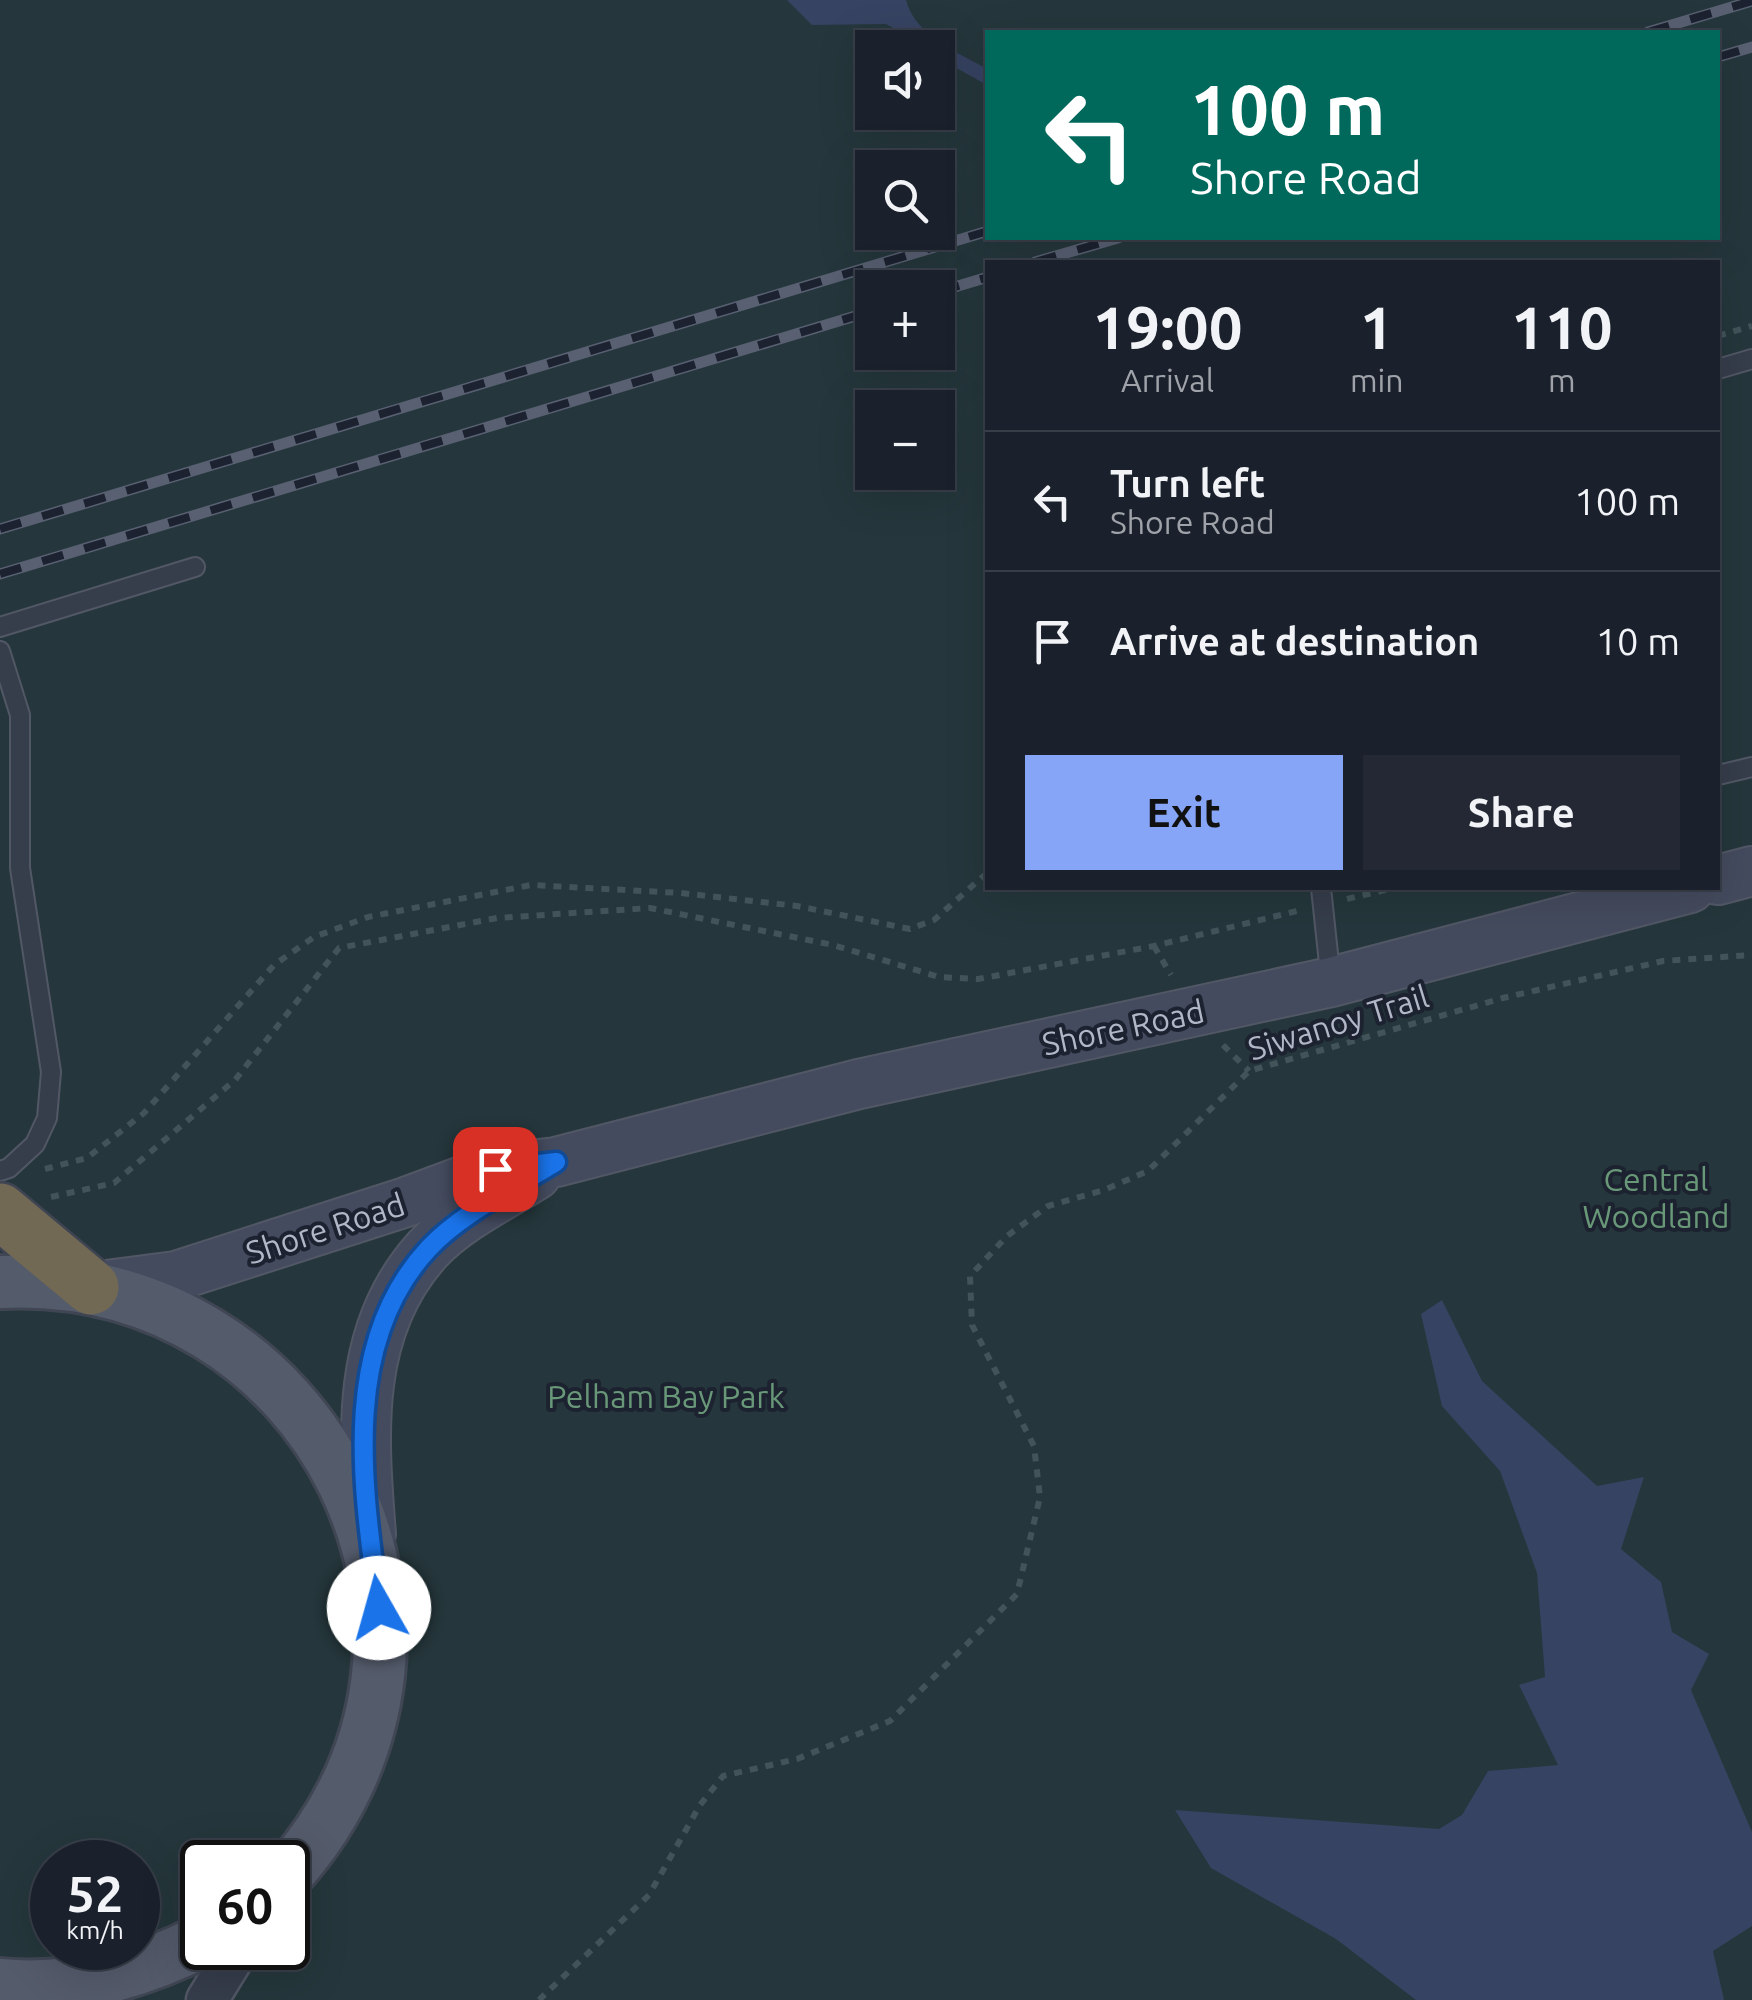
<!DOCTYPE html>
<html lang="en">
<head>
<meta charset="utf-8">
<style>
  body { margin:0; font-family:Ubuntu,sans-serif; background:#232834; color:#f1f3f6; height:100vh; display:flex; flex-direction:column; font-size:38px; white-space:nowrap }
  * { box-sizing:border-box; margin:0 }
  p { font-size:32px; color:#9fa3a9 }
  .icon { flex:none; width:55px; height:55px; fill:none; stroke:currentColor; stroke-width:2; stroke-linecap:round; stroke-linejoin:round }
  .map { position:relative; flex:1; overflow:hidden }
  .details { position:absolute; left:985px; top:260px; width:735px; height:630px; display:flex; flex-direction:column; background:#1a202c; border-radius:0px; box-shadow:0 10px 40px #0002,0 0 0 2px #383e48 }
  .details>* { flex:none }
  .guide { position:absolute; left:985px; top:30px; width:735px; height:210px; border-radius:0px; box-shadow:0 10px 40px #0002,0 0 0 2px #383e48; background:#00695c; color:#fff; overflow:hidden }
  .controls { position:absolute; left:855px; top:30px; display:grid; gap:20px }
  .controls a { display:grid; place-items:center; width:100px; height:100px; border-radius:0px; background:#1a202c; box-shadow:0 10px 40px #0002,0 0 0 2px #383e48; font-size:50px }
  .speed { position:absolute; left:30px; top:1840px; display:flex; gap:20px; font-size:50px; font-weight:700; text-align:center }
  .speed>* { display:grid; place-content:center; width:130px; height:130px; border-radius:50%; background:#1a202c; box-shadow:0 10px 40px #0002,0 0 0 2px #383e48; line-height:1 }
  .speed small { font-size:25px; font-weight:400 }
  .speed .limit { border:5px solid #111; border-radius:15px; background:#fff; color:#111 }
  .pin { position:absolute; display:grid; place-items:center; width:85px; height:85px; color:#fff; margin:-42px; border-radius:20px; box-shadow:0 5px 15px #0006 }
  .me { position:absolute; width:110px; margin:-55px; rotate:353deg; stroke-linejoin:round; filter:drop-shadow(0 0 8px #0008) }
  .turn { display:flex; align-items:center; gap:35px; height:210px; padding:0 40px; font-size:45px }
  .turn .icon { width:130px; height:130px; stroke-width:2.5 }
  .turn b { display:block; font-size:70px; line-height:85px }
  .eta { display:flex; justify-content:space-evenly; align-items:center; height:170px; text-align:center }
  .eta b { font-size:60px; font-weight:600; line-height:70px }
  .button { display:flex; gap:20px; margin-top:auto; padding:20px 40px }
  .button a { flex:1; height:115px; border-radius:0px; background:#87a5f7; color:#111; font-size:40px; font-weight:600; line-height:115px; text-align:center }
  .button a+a { background:#232834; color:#f1f3f6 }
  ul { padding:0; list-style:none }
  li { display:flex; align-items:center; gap:30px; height:140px; padding:0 40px; border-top:2px solid #383e48 }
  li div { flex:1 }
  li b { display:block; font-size:38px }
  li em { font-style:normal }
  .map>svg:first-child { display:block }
</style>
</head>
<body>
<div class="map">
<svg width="1752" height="2000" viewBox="0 0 1752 2000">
  <rect width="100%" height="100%" fill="#232a3b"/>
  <path fill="#25373c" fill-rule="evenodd" d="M0,0H1752V2000H0ZM988,32H1718V238H988ZM872,48H938V112H872ZM872,168H938V232H872ZM988,262H1718V888H988ZM872,288H938V352H872ZM872,408H938V472H872ZM52,1862H138V1948H52ZM202,1862H288V1948H202Z"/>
  <g fill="#364362">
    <path d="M787,0H906C916,37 958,52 987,69V85L940,59L938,48L928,47L886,24L812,25Z"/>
    <path d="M1442,1300L1482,1381L1597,1486L1644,1477L1621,1549L1661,1582L1672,1632L1709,1654L1691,1690L1752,1832V1926L1713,1951L1724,2000H1416L1336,1939L1211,1868L1175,1810L1439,1829L1462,1815L1488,1771L1558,1765L1519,1685L1545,1677L1537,1573L1500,1471L1442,1406L1421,1314Z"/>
  </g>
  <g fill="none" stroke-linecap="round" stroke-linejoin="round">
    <g stroke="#525766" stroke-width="22">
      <g id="service">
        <path d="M1718,369L1752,359"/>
        <path d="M0,627L195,567"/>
        <path d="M0,651L20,715V868L51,1072L47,1118L35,1144L9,1168L0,1171"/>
        <path d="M1718,775L1752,767"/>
        <path d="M1321,888L1331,982"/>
      </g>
    </g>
    <g stroke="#525766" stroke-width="45">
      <path id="tertiary" d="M207,2000L239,1948"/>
    </g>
    <g stroke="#525766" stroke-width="52">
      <g id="secondary">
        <path d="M1718,880L1752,871"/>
        <path d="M91,1287L176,1276L406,1202L495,1169L556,1162L859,1084L1331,982L1690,888"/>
        <path d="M371,1534C363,1433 355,1329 428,1249C457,1218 501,1197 536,1175"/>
      </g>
    </g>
    <g stroke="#404654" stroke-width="58">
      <g id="primary">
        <path d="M0,1282C317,1267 502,1632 288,1873"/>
        <path d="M0,1985C72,1992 139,1973 202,1941"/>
      </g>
    </g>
    <g stroke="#3f4453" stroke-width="60">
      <path id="motorway" d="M0,1211L91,1287"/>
    </g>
    <g stroke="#425459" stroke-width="6" stroke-dasharray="8 8" stroke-linecap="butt">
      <path d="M1718,336L1752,326"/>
      <path d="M1347,899L1394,888"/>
      <path d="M1154,946L1171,975"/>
      <path d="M1223,1045L1249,1071"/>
      <path d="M45,1169L87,1158L144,1113L274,965L314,937L368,917L531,885L681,893L797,906L910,929L934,920L988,872"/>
      <path d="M51,1197L114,1183L235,1080L339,948L497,918L650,908L833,945L939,977L978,979L1154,946L1301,910"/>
      <path d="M539,2000L649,1895L700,1805L723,1776L797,1759L890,1721L1017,1594L1040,1497L1034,1446L972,1325L970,1276L1007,1236L1048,1206L1104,1190L1148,1171L1249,1071L1503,998L1663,961L1752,955"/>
    </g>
    <use href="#service" stroke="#363d4b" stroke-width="18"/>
    <use href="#tertiary" stroke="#363d4b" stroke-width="40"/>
    <use href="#secondary" stroke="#444b5e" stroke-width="48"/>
    <use href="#primary" stroke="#545b6b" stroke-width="52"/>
    <use href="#motorway" stroke="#716954" stroke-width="55"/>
    <g stroke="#586072" stroke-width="11">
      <g id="rail">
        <path d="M1648,32L1752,1"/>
        <path d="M1718,57L1752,47"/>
        <path d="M1035,262L1118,238"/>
        <path d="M938,292L988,277"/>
        <path d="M0,529L988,231"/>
        <path d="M0,574L872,311"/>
      </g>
    </g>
    <use href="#rail" stroke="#1c2230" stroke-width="8" stroke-dasharray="22" stroke-linecap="butt"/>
  </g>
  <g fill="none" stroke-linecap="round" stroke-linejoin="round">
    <g stroke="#114b97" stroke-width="25">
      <path id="route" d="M379,1608C363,1489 339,1344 429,1248C463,1212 515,1188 556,1162L495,1169"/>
    </g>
    <use href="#route" stroke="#1a73e8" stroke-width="18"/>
  </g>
  <g text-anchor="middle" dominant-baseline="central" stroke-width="8" stroke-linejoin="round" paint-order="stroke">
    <g font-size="32" fill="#b2b7c7" stroke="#1c2230">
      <text transform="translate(1338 1022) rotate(-17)">Siwanoy Trail</text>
      <text transform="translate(1123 1027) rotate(-12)">Shore Road</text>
      <text transform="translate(325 1228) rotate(-18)">Shore Road</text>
    </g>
    <g font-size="32" fill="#699879" stroke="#1c2230">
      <text x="1656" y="1179">Central<tspan x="1656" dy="37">Woodland</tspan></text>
      <text x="666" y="1396">Pelham Bay Park</text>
    </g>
  </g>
</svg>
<div class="controls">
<a><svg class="icon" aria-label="sound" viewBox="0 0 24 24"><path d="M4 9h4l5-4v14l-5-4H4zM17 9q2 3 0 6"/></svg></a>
<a><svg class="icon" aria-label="search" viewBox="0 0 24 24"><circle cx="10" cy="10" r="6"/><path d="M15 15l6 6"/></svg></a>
<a>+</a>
<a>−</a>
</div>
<div class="speed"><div>52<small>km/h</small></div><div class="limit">60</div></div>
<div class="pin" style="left:495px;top:1169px;background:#d93025"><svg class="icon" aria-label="arrive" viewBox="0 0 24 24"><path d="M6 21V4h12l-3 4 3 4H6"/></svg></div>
<svg class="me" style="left:379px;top:1608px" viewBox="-20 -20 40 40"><circle r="19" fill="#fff"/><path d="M0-13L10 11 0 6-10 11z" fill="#1a73e8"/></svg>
<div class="guide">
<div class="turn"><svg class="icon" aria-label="left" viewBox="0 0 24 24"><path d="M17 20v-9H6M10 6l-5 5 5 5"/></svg><div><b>100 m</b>Shore Road</div></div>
</div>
<section class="details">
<div class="eta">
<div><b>19:00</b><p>Arrival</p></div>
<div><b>1</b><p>min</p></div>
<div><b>110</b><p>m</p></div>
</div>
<ul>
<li><svg class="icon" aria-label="left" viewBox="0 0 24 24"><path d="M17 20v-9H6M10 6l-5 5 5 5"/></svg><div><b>Turn left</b><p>Shore Road</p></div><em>100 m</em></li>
<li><svg class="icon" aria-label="arrive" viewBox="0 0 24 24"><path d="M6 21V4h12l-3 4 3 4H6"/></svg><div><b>Arrive at destination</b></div><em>10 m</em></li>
</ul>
<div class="button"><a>Exit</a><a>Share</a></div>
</section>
</div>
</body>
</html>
